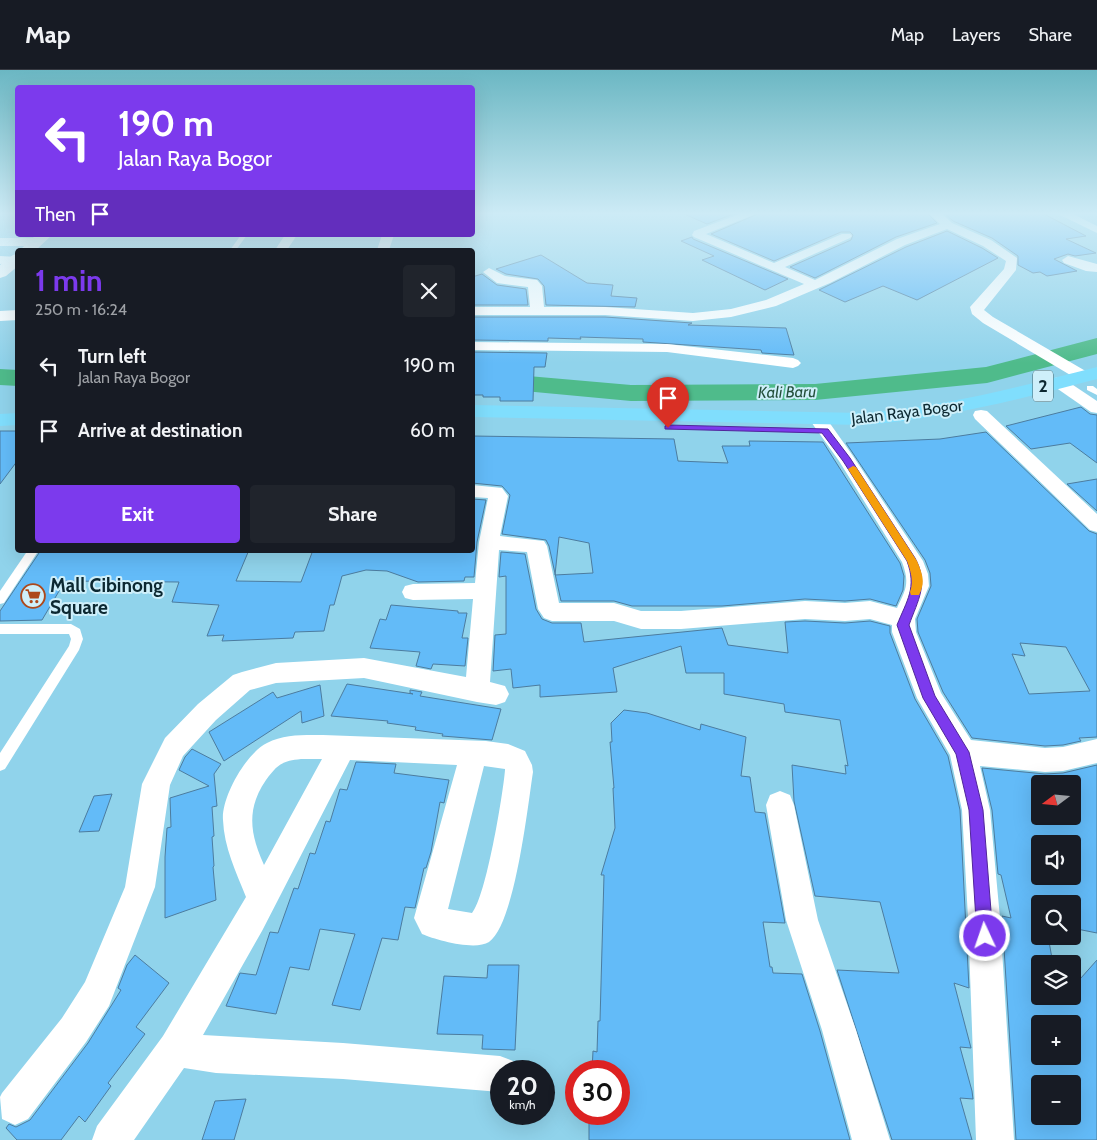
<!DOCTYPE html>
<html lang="en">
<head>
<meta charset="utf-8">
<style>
  body { margin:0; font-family:Cabin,sans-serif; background:#20242c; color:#f1f3f6; height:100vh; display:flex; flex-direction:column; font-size:19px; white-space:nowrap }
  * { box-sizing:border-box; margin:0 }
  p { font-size:16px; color:#9ea1a6 }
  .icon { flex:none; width:28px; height:28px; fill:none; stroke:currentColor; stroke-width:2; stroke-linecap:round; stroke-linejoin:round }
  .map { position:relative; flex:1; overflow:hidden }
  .drawer { position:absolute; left:15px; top:178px; width:460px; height:305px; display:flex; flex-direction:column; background:#171b24; border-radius:5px; box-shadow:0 5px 20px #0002 }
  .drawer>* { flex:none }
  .hud { position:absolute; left:15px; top:15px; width:460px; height:152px; border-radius:5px; box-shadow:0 5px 20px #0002; background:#7c3aed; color:#fff; overflow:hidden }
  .needle { width:32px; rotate:254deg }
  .controls { position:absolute; left:1031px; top:705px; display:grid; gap:10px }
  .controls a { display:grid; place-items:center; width:50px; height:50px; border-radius:5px; background:#171b24; box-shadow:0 5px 20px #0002; font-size:25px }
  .speed { position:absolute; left:490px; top:990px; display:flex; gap:10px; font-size:25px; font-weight:700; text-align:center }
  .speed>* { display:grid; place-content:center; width:65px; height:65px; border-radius:50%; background:#171b24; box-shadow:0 5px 20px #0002; line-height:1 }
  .speed small { font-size:12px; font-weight:400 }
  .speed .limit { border:8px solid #d22; background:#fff; color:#111 }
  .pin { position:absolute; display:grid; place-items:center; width:42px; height:42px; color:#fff; margin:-51px -21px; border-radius:50% 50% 50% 0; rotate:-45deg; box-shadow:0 0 5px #0007 }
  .pin .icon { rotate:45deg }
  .me { position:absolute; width:55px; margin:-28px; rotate:357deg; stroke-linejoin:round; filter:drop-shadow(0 0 4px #0008) }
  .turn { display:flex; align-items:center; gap:18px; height:105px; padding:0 20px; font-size:22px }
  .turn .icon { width:65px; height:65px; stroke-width:2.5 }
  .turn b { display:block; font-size:35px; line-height:42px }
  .then { display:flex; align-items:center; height:48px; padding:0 20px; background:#0003; gap:10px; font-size:19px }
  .round { display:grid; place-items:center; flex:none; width:52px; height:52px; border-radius:5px; background:#20242c }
  .overview { display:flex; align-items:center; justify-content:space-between; height:85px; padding:0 20px }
  h1 { font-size:30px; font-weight:700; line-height:38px; color:#7c3aed }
  .action { display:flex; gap:10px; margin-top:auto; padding:10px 20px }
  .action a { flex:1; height:58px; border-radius:5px; background:#7c3aed; color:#fff; font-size:20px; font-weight:700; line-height:58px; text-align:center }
  .action a+a { background:#20242c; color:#f1f3f6 }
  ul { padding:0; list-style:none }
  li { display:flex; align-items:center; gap:15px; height:65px; padding:0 20px }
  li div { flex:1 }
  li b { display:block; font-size:19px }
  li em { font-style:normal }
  header { display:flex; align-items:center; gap:30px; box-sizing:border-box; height:70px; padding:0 25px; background:#171b24; border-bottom:1px solid #363941 }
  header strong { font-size:24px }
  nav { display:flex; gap:28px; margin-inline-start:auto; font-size:18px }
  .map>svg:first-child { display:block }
</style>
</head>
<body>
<header>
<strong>Map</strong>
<nav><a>Map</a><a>Layers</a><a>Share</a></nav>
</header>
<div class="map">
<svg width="1097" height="1070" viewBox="0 0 1097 1070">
  <rect width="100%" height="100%" fill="#90d3eb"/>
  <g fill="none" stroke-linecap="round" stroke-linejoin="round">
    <g fill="#4fbb8b" fill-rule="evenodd">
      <path d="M1097,268V284L987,313L815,330L631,331L472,316V304L481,302L631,315L815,314L986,297Z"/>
      <path d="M0,299L18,300V316L0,315Z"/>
    </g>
  </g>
  <g fill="#63bbf8" stroke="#4c7c9f" fill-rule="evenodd">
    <path d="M682,143H736L707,154Z"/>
    <path d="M760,143H927L937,153L896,167L815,208L790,197L851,170L853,165L850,162H841L774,191L711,164Z"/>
    <path d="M944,143H1042L1086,166L1066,169L1096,183L1075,186L1068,184L1054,189L1077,201L1047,206L1040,202L1033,203L1018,195V186L992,168L953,151Z"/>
    <path d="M947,161L982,178L998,188L917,230L883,216L845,232L819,220L906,177Z"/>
    <path d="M692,167L693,169L788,209L765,220L702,190L714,186L681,171Z"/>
    <path d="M541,185L587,213L613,215L611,226L637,228L635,237L546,235L544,216L538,209L506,204L496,199Z"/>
    <path d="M482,204L497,215L526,219L528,235H472V207Z"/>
    <path d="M472,247H605L692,253L688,255L786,258L794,285L762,283L761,280L643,272V269L580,267L581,269L548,268V271L472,270Z"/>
    <path d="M472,282L547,283L545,297H534L533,331H500V327H483V325H472Z"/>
    <path d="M1081,337L1090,344L1097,345V393L1070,373L1031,379L1006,356Z"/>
    <path d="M0,361H18V390L0,414Z"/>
    <path d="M986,362L1089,461L1097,464V667L1079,668L1081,671L1063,675L1045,676L972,668L943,622L918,562L917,549L931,516L930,503L925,490L846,373L940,369ZM1020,573L1066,577L1090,621L1029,624L1012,584L1025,586Z"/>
    <path d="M472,366L674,369L678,391L728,393L722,376H750L749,371L823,372L900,493L904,506L903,520L896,536L870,529L845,531L805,529L722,536H632L614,531H561L549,476L546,470L502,464L510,425L502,416L472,413ZM559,467L589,473L593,503L555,505Z"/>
    <path d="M1097,409V441L1067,414Z"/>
    <path d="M472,429L486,430L477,472L474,507H465L464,511L418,512L387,501L366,500L342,506L334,535H330L324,561L295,562L293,568L222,571L224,565L207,566L219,535L172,532L179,512L65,511L42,550L0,551V541L41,480H249L236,511L301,512L313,480H472Z"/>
    <path d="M501,482L525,484L536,539L542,549L552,553H581L584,572L722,558L728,575L788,583L785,552L805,551L845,553L870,551L890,556V563L915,629L948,686L960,740L969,918L954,913L971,978L960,977L972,1021L973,1029L960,1028L972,1070H892L837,900L899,903L880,832L815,826L794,731L792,695L846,704L845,695L848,696L840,650L785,642L784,634L724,624V603H686L681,576L613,598L617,622L540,627V615L513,618L511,599L493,601L495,565L506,564V506L499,507Z"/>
    <path d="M391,535L458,541V543H467L462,568H468L465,596L433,594L431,599L416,596L420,582L370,578L380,549L386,550Z"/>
    <path d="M347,614L413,624L410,623V620L422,622L420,626L501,639L492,670L442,666L443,664L415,660L416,657L387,653L388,651L331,646Z"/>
    <path d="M320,615L324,646L302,653L301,641L224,691L209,662L273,622L277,628Z"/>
    <path d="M624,640L647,643L700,660L701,654L746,667L741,706L750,707L755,742L765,743L785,853L763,852L770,897H772L773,903L802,904L820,961L850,1070H589V1044H619V1001H592L593,981L597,982L598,951H600L604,805H601L615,758L613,718H614L610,672H612L611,653Z"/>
    <path d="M192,679L221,694L214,704L217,736L212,737L214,766L212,767L214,796L213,797L216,830L165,848V787L167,758L171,757L170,728L209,716L179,700L185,687Z"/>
    <path d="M356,692L396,694L394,703L449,710L444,733L440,732L431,782L426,798H424L415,838L405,837L398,870L382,868L360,940L332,935L355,864L320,859L309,900L290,897L276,944L226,936L240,903L256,905L270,862L278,863L294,818L298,819L310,783L315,784L326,751L330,752L340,719L347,720Z"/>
    <path d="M1097,695V863L1072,858V834H1040V866H1048L1053,894H1040V926H1060L1061,932L1066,926H1072V918L1097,890V1070H1016L1002,846L1011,848L1001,805L998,804L992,740L982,698L1045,704L1063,703ZM1040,714H1072V746H1040ZM1040,774H1072V806H1040ZM1040,954H1072V986H1040ZM1040,1014H1072V1046H1040Z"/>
    <path d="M112,724L99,761L79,762L94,726Z"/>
    <path d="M135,885L169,913L136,957L145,964L108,1013L111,1016L85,1052L79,1046L61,1070H17L6,1058L9,1054L16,1057L30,1050L88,973L121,920L118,918L127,895Z"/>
    <path d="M488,895H519L515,980L482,979L483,965L437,964L444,906L487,908Z"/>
    <path d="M246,1029L234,1070H202L215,1031Z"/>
  </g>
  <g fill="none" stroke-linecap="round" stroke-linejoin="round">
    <g fill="#fff" fill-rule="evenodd">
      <path d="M241,165H247L236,180H230Z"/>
      <path d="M1087,316H1093L1097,319V325L1087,320Z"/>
      <path d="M28,480H39L4,533L0,534V521Z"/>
      <path d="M0,554H71L80,559L83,569L79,580L5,699L0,701V683L69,576L71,569L69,564H0Z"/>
    </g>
    <g fill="#fff" fill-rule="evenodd">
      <path d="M742,143H758L706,164L774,193L842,164H850L852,166L850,168L785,197L815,210L897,169L940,154L929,143H941L952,153L991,170L1017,188L1016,200L984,240L993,247L1089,303L1091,306L1089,309H1077L983,253L972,244L970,237L1004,199L1006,191L983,176L947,159L905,175L830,213L776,236L731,247L693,251L605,245H472V237H530L528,217L497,213L483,202L489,198L505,206L537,210L542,216L544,237H605L693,243L731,239L766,230L804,214L694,167L692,165L694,161Z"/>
      <path d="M1056,143H1071L1097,156V163Z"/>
      <path d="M285,165H297L287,180H275Z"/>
      <path d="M382,165H394L389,180H377Z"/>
      <path d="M0,168H37L43,172L37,176H0Z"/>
      <path d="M0,186L18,187V193L0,194Z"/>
      <path d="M1068,186L1097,194V202L1086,201L1064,193L1062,190Z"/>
      <path d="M472,272L667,274L793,288L798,290L801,293L798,296L793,298L667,282L472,280Z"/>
      <path d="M1058,307L1064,309L1097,331V343L1091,342L1052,315L1050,312L1052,309Z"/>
      <path d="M981,340L987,341L1097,444V462L1090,460L975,349L973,345L975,341Z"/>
      <path d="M818,344L824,345L853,386L923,491L928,504L929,516L915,549L916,562L941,623L971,670L1045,678L1063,677L1097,669V693L1063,701L1045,702L980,696L990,740L1000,848L1014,1070H976L968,848L962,740L950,685L917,628L892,562V555L870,549L845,551L805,549L681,559H641L614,551H552L544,548L538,539L527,482L499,480L490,612L505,616L509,624L505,632L496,635L477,632L364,608L276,613L250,620L216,650L183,686L170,715L155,817L109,936L86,972L28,1049L15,1055L2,1049L0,1027L2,1023L62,948L85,912L125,817L142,714L165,668L198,634L233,605L242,602L276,593L364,588L466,607L473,529L413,530L405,528L402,522L405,516L413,514L475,513L479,472L488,428L472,427V415L502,418L508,426L500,466L544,471L547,476L559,533H614L641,541H681L805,531L845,533L870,531L897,538C906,519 910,513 902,492L839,391L809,349L812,345Z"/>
      <path d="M323,665L486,671L508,674L525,681L532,695L533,702C528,734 515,854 489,872C475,881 436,870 422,864L414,848L457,695L350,690L262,861L203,965L343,973L500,986L513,991L517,1001H501L500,1022L343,1009L216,1003L184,998L134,1070H92L97,1056L163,966L246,827C236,802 224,777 223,750C221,728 246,683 267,673C284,664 304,665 323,665ZM301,689H322L264,795C250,764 246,739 266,710C278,694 282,691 301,689ZM484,696L505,699V700C503,725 486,827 472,843L448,839Z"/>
      <path d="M780,721L790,725L794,735L818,850L856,960L890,1070H852L822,960L786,850L766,735L770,725Z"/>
    </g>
    <g fill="#fff" fill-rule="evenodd">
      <path d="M36,165H52L36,180H20Z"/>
      <path d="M18,184V196L6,206L0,208V195L13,185Z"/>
      <path d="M18,240V250L0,251V241Z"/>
    </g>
    <g fill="#80defd" fill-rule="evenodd">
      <path d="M1097,297V309C1020,329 943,349 863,355L472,347V335L863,343C945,337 1018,317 1097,297Z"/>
      <path d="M18,343V355L0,356V344Z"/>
    </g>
  </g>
  <linearGradient id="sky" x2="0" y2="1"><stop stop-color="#6bb7c3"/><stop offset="0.49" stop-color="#cdebf6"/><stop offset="1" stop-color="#cdebf6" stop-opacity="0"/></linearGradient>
  <rect width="1097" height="293" fill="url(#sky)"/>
  <path fill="#7c3aed" stroke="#51269a" d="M668,355L828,359L850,388L915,488C929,514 918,530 909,555L935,626L969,682L983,740L993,866L991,872L985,875L979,872L977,866L969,740L956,684L923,628L897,555C907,530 917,518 907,491L843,391L822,363L665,359V356Z"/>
  <path fill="#f59e0b" d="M853,396L856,397L917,491C922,503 926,512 919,525H911L910,522C914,511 911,502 907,491L848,399Z"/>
  <defs>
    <g id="supermarket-ring" transform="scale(1.25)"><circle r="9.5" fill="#ceeffa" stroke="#ad481b" stroke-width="1.5"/><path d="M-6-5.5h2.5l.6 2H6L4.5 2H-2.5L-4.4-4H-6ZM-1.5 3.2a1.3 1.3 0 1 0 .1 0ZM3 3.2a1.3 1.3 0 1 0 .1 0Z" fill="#ad481b"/></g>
  </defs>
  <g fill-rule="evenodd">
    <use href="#supermarket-ring" x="33" y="526"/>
  </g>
  <g text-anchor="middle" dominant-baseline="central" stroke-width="4" stroke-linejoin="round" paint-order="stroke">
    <g font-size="16" font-style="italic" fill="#24503b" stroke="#ceeffa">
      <text transform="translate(787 322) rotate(-1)">Kali Baru</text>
    </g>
    <g font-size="16" fill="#0c2831" stroke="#ceeffa">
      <text transform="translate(907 342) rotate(-7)">Jalan Raya Bogor</text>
    </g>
    <rect fill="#ceeffa" stroke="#46646d" stroke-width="1" x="1033" y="300.5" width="20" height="31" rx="4"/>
    <g font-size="18" font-weight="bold" fill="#0c2831">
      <text x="1043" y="316">2</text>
    </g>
    <g font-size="19" font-weight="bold" fill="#0c2831" stroke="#ceeffa" text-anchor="start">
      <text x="50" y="515">Mall Cibinong<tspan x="50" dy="22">Square</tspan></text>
    </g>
  </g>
</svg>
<div class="controls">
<a><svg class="needle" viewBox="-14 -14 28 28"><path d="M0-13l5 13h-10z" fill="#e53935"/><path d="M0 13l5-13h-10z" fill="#9ea1a6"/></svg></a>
<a><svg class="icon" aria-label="sound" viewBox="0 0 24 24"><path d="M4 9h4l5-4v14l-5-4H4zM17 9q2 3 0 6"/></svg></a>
<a><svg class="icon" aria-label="search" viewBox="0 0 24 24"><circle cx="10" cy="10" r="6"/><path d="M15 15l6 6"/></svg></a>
<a><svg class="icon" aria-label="layers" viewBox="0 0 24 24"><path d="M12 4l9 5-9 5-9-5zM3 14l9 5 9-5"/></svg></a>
<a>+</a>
<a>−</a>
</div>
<div class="speed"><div>20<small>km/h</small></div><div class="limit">30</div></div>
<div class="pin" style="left:668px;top:358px;background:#d93025"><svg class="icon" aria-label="arrive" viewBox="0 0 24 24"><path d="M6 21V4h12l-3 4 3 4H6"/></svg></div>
<svg class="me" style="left:985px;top:866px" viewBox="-20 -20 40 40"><circle r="17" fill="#7c3aed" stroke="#fff" stroke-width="3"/><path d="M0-11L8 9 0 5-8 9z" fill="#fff"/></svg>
<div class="hud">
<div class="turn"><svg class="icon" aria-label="left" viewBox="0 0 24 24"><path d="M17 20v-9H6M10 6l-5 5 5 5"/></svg><div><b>190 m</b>Jalan Raya Bogor</div></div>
<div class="then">Then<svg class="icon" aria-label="arrive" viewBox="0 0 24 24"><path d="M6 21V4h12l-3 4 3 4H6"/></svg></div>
</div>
<section class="drawer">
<div class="overview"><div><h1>1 min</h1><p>250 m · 16:24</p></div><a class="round"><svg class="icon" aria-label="close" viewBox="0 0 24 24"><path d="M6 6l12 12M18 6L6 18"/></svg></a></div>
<ul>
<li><svg class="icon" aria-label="left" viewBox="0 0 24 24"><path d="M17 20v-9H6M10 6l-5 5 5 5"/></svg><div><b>Turn left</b><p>Jalan Raya Bogor</p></div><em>190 m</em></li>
<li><svg class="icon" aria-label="arrive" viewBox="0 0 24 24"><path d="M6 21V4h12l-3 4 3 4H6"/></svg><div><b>Arrive at destination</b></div><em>60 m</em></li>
</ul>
<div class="action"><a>Exit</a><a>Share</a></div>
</section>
</div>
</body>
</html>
